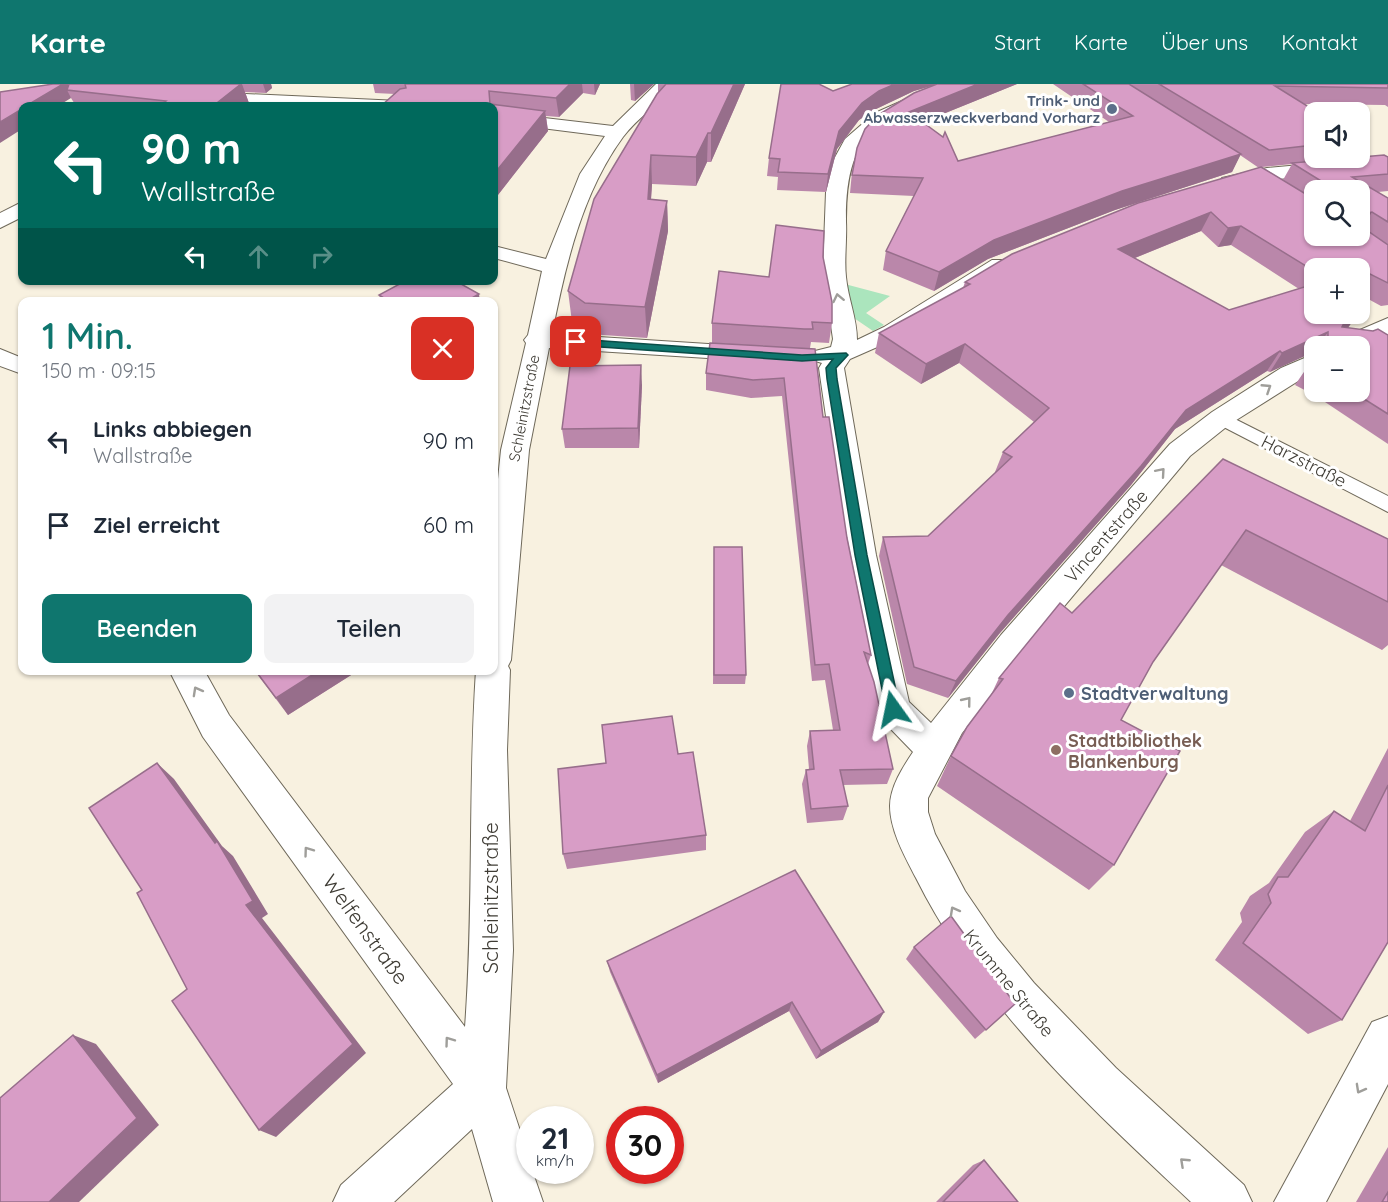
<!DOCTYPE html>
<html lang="de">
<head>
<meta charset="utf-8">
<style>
  body { margin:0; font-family:Quicksand,sans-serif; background:#f2f2f3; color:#1f2937; height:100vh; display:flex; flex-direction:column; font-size:22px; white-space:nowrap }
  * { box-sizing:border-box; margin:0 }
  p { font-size:20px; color:#747a83 }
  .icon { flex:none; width:33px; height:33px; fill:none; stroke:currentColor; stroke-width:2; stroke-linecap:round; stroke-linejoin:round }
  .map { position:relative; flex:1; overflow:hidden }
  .panel { position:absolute; left:18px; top:213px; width:480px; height:378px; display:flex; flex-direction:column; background:#fff; border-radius:12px; box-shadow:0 2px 4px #0004 }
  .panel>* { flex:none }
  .guide { position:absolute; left:18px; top:18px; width:480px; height:183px; border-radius:12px; box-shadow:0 2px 4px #0004; background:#00695c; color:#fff; overflow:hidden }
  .controls { position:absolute; left:1304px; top:18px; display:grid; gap:12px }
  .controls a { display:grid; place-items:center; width:66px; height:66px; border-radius:12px; background:#fff; box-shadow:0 2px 4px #0004; font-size:30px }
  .speed { position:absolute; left:516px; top:1022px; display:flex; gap:12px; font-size:30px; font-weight:700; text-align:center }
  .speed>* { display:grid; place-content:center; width:78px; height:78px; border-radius:50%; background:#fff; box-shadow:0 2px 4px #0004; line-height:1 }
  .speed small { font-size:15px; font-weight:400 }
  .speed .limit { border:9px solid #d22; background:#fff; color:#111 }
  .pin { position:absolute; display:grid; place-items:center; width:51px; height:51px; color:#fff; margin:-26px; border-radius:12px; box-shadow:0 3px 9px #0006 }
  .me { position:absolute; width:66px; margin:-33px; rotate:348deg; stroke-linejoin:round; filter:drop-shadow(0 0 4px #0008) }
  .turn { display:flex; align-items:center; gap:21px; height:126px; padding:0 24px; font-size:27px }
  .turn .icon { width:78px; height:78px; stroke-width:2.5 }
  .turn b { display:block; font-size:42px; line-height:51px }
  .lanes { display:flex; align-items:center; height:57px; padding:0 24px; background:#0003; justify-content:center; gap:30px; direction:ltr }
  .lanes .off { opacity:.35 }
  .round { display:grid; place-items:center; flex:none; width:63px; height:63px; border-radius:12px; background:#f2f2f3 }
  .summary { display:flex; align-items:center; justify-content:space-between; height:102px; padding:0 24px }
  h1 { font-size:36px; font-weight:600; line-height:45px; color:#0f766e }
  .cta { display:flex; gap:12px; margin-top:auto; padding:12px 24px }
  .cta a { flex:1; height:69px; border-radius:12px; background:#0f766e; color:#fff; font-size:24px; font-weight:600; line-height:69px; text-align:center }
  .cta a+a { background:#f2f2f3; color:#1f2937 }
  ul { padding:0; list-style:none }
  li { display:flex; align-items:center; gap:18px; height:84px; padding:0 24px }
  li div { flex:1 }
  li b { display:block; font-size:22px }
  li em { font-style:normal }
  header { display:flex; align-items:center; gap:36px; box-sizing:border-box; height:84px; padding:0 30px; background:#0f766e; color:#fff }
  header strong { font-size:28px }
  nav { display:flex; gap:33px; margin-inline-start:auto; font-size:21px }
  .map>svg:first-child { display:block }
</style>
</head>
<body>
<header>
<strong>Karte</strong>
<nav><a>Start</a><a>Karte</a><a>Über uns</a><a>Kontakt</a></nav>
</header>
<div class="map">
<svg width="1388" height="1118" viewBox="0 0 1388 1118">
  <rect width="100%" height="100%" fill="#f8f1e0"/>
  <path fill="#abe5bd" d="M841,199L890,212L866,229L884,241L873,247L851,232Z"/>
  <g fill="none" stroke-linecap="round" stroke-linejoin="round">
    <g stroke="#6f695a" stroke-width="2">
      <path id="lane" d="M1221,328L1388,412V428L1214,338L1211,334L1214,330Z"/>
    </g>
    <g stroke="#6f695a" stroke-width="2">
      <g id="street">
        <path d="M656,0H674C660,20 638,33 623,53C582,109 565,182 552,250L755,263L764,265L767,270L764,275L755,277L549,264L529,366L511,576L508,582L510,586L507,666L513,866L506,1004L530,1077V1086H532L543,1118H493L472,1045L394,1118H333L341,1101L453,1000L203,653L169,586H204L229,631L465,943C474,824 468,705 476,586H494V434L501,366L526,259L524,256L528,251L542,187L494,174V162L546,175L580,90L605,52L494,38V28L613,42Z"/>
        <path d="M940,0H964L962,4C881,33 845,44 846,138C847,156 844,175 846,193C848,215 857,234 857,256L884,243L992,176H1008L1011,181L1008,186L900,253L850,275L844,284L876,471L909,618L931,639L1001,551L1170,360L1212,328L1281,284L1314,270V287L1230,340L1190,372L1025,569L962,649L928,714V728L935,750L965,807L997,854L1034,899L1116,984L1244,1101L1252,1118H1191C1087,1020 981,924 916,794C905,773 890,746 890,722C890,703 903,683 913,668L881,635L876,625L846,471L819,284L822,279L815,277L812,272L815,267L831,263L833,255L823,187L826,108L833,77L845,55L875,29Z"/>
        <path d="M203,8L400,17L409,22H298L197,17L194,13L197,9Z"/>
        <path d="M1388,73V85L1267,96L1229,104L1219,98L1222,94L1267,84Z"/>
        <path d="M22,118V133L0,144V129Z"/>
        <path d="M1388,234V250L1359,264L1331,262L1334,257Z"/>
        <path d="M0,265L22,274V290L0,282Z"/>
        <path d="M1388,932V1000L1326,1118H1274L1372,938Z"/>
      </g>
    </g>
    <use href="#lane" fill="#fff" fill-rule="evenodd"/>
    <use href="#street" fill="#fff" fill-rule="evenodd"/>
  </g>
  <g fill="#ba87aa" fill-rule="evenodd">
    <path d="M53,0H68L69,2V0H271L272,4L266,9L245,8L250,22H76L71,14Z"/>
    <path d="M373,0H600L595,11L583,9L559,33L546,32L548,47L494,116V22L395,10L375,9Z"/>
    <path d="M630,0H654L635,17L631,16Z"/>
    <path d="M658,0H745L711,78H707L696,102L652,100L651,115L667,117L668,147L647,254L588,250L572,238L568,207L658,10Z"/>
    <path d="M852,0H1017L923,38L958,77L1109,38L1053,0H1388V23L1385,21L1303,20L1314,28V74L1388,73V107L1378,108L1388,114V221L1381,222L1359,210V184H1314V230L1348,244L1388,251V360L1316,312L1295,301L1308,282L1314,278V308H1359V262H1314L1270,288L1267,287L1175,345L1131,401L999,550L948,614L907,600L879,472L883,453L928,452L996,388H995L1003,368L1034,338L959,279L921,300L875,269L879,249L963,204L965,198L1259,84L1240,71L1232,88L1115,126L988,175L934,207L883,186L886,167L914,112L850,109L852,88L932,2L914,7L876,25L859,36L837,65L826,108L777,106L778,93L767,92L769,74L833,7ZM1292,80L1283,96L1262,83ZM1314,106H1359L1314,152ZM1201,147L1218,163L1231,161L1299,205L1229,226L1135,174Z"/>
    <path d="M823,173L832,239L829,259L811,258L810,264H806L823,333L871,571L868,580L893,685L887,700L843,701L848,722L843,736L807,739L802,700L806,686L809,685L807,662L810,647L833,646L825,596L812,597L782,312L751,314L706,306V289L766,262L712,259V239L769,193Z"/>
    <path d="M379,211L480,218H381Z"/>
    <path d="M642,301L639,364H565L562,345Z"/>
    <path d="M1223,375L1388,455V561L1382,566L1221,481L1153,578L1121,636L1114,781L1089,806L937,702L951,672L990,613L999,594L1072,529Z"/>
    <path d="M714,463L746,591L745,600H713Z"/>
    <path d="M254,586H359L288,631Z"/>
    <path d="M1388,664V858L1342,936L1308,950L1215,876L1242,838L1240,829L1250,812L1269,799L1305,748L1334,727L1350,737Z"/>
    <path d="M678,670L706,751V766L567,785L563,770Z"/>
    <path d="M914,863L1015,920L975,955L906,875Z"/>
    <path d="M607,877L884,928L878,938L816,975L789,927L658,999L610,888Z"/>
    <path d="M1388,1063V1118H1356Z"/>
    <path d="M984,1076L1018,1118H936L973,1081Z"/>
  </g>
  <g fill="#976e8b">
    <path d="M63,0H68L71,7L67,6L71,14L58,22H26Z"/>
    <path d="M241,0H242L250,22H213Z"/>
    <path d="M263,0H271L272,4L266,9Z"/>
    <path d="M570,0H582L583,9L559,33L556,14Z"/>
    <path d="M594,0H600L595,11Z"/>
    <path d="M634,0H654L635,17Z"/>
    <path d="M734,0H745L711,78V49Z"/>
    <path d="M895,0H938L914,7L876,25L859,36L837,65L826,108L828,90L839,47L862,19L879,7Z"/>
    <path d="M978,0H1017L906,45L909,28Z"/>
    <path d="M22,25V45L0,59V38Z"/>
    <path d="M545,27L548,47L494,116V90Z"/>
    <path d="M708,49L707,78L696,102V73Z"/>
    <path d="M1241,70L1232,88L1115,126L988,175L934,207L939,188L994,156L1122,107Z"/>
    <path d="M651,71L652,100L649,145L648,115Z"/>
    <path d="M667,117L668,147L647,254L645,223Z"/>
    <path d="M1211,128L1201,147L1110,184L1118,165Z"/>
    <path d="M1372,128L1360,147H1359V131Z"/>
    <path d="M1241,142L1231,161L1218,163L1228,144Z"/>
    <path d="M479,210L480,218H465Z"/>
    <path d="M1357,231L1343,251L1333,255L1346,235Z"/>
    <path d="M1328,248L1318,262H1314V268L1270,288L1282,269Z"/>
    <path d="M965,260L959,279L921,300L926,280Z"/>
    <path d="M1280,267L1267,287L1175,345L1131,401L999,550L948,614L956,597L1008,531L1186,326Z"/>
    <path d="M641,281L642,301L639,364L638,344Z"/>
    <path d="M320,586H359L288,631L276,614Z"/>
    <path d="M157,679L174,695L222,762L233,772L268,830L262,834L366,969L276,1053L259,1046L246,821L215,759Z"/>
    <path d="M792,918L789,927L658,999L657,991Z"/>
    <path d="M884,928L878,938L816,975L821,967Z"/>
    <path d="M73,951L96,960L159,1041L79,1118H49Z"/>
  </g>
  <g fill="#d89dc6" stroke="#976e8b" stroke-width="1.5">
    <path d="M53,0H63L26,22H22V25L0,38V8Z"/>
    <path d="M69,0H241L213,22H191L162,20L166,17L67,6Z"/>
    <path d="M405,0H570L556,14L489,7L490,20L545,27L494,90V22H381L400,5L406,4Z"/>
    <path d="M666,0H734L711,49H708L696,73L651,71L648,115L667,117L645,223L585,219L568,207L594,115L657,10Z"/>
    <path d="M781,0H819L833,7L852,0H895L879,7L862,19L839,47L828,90L778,88L780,75L769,74Z"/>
    <path d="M937,0H978L909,28L943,53L945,48L958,77L1133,32L1083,0H1129L1241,70L1122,107L994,156L939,188L886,167L923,94L852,91L857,64L865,45L878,31L914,9Z"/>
    <path d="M1159,0H1388V4L1275,2L1317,28H1314V61L1269,66Z"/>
    <path d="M1384,71L1388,73V90L1352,93L1388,114V138L1372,128L1359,131V106H1326V100L1292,79Z"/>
    <path d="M1261,83L1314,115V152H1359V141L1388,161V199L1368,189L1359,204V184H1314V187L1241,142L1228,144L1211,128L1118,165L1229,226L1314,200V230H1354L1357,231L1346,235L1342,243L1373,247L1378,245L1388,251V330L1353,308H1359V262H1328V248L1282,269L1280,267L1186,326L1141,382L1008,531L956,597L914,583L883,453L928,452L1012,373L1003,368L1049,324L965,260L926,280L879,249L970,200L965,198L1012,170L1138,119Z"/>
    <path d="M776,141L824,147L823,173L832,218V239L812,238L813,245H804L712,239L719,187L769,193Z"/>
    <path d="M407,196H454L479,210L465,218H390L379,211Z"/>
    <path d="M710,259L815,265L823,333H829L847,454L871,571L864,568L874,598L893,685L840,686L848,722L811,725L806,686L814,685L810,647L840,646L829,580L815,581L784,294L753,296L706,289Z"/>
    <path d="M1314,278V285L1308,282Z"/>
    <path d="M641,281L638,344L562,345L570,282Z"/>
    <path d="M1223,375L1388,455V518L1246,446L1153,578L1121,636L1180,667L1114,781L951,672L967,643L1003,595L999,594L1060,519L1072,529Z"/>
    <path d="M714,463H742L746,591H714Z"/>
    <path d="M255,586H320L276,614Z"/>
    <path d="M672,632L678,670L693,668L706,751L563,770L558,685L606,679L602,641Z"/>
    <path d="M157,679L215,759L217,757L253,817L246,821L353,960L259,1046L172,917L187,905L137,809L142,806L89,724Z"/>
    <path d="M1388,701V858L1342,936L1243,859L1271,819L1268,810L1278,793H1288L1334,727L1365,747Z"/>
    <path d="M795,786L884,928L821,967L792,918L657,991L607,877Z"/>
    <path d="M951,832L1015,920L986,946L914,863Z"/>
    <path d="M73,951L137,1034L49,1118H0V1014Z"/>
    <path d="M984,1076L1018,1118H943Z"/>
    <path d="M1388,1108V1118H1382Z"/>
  </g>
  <defs><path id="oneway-chevron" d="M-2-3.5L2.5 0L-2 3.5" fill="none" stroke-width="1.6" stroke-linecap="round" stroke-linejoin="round" transform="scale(1.5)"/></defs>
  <g stroke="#9f9e9a">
    <use href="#oneway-chevron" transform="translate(838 214) rotate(-102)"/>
    <use href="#oneway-chevron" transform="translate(1267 304) rotate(-33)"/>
    <use href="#oneway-chevron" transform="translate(1161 388) rotate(-49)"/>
    <use href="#oneway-chevron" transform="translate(197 607) rotate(-119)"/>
    <use href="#oneway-chevron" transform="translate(967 617) rotate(-51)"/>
    <use href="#oneway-chevron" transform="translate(308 767) rotate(-126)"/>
    <use href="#oneway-chevron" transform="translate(954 827) rotate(-119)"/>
    <use href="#oneway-chevron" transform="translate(449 957) rotate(-126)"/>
    <use href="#oneway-chevron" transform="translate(1360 1005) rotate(119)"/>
    <use href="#oneway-chevron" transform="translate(1184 1078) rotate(-137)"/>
  </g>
  <path fill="#0f766e" stroke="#0a4d48" stroke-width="1.5" d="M576,255L802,271L846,269L848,271L836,284L837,295L867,471L900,625L898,629L893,631L886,625L855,471L827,295L826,284L833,275L802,277L572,261V256Z"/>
  <g fill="#5c6f8a" stroke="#fff" stroke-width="2">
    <circle cx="1112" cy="25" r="6"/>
    <circle cx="1069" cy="609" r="6"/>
  </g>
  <circle fill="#8d6e63" stroke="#fff" stroke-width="2" cx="1056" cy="666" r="6"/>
  <g text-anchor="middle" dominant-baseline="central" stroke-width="6" stroke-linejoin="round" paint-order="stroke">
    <g font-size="15" font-weight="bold" fill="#4e5e75" stroke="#fff" text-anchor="end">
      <text x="1100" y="16">Trink- und<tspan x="1100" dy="17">Abwasserzweckverband Vorharz</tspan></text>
    </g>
    <g font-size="15" fill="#3f3c35" stroke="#fff">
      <text transform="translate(524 324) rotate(-79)">Schleinitzstraße</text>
    </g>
    <g font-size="18" fill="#3f3c35" stroke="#fff">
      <text transform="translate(1304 377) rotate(27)">Harzstraße</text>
      <text transform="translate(1106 452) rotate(-49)">Vincentstraße</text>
      <text transform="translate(1009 899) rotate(51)">Krumme Straße</text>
    </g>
    <g font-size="18" font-weight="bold" fill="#4e5e75" stroke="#fff" text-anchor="start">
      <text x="1081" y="609">Stadtverwaltung</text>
    </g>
    <g font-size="18" font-weight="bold" fill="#785e54" stroke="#fff" text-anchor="start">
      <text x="1068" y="656">Stadtbibliothek<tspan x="1068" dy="21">Blankenburg</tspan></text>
    </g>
    <g font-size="21" fill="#3f3c35" stroke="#fff">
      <text transform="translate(490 814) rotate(-90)">Schleinitzstraße</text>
      <text transform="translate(366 845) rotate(54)">Welfenstraße</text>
    </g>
  </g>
</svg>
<div class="controls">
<a><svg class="icon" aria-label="sound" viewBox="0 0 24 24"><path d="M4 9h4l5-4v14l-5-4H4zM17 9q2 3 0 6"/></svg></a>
<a><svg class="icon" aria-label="search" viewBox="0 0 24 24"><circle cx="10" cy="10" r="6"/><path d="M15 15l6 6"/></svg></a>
<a>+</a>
<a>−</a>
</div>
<div class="speed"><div>21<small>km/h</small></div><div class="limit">30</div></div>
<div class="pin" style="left:576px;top:258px;background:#d93025"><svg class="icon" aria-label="arrive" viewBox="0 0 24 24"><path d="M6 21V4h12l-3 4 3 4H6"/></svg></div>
<svg class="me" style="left:893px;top:625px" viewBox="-20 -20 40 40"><path d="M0-17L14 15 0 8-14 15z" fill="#0f766e" stroke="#fff" stroke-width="4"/></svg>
<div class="guide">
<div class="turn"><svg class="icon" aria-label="left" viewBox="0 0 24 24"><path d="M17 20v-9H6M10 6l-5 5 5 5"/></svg><div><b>90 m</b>Wallstraße</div></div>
<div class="lanes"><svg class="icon" aria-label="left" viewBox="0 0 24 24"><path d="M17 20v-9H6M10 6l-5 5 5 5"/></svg><svg class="icon off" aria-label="ahead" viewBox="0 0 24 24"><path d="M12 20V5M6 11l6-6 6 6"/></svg><svg class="icon off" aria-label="right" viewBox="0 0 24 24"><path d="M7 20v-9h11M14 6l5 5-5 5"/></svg></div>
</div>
<section class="panel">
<div class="summary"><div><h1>1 Min.</h1><p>150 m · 09:15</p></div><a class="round" style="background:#d93025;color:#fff"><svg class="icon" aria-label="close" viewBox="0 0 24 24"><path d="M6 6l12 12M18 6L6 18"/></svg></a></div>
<ul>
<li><svg class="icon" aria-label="left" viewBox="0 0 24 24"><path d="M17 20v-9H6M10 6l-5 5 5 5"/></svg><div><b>Links abbiegen</b><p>Wallstraße</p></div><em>90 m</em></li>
<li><svg class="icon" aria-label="arrive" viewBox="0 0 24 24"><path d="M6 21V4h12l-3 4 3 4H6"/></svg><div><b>Ziel erreicht</b></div><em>60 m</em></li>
</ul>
<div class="cta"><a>Beenden</a><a>Teilen</a></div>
</section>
</div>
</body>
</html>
